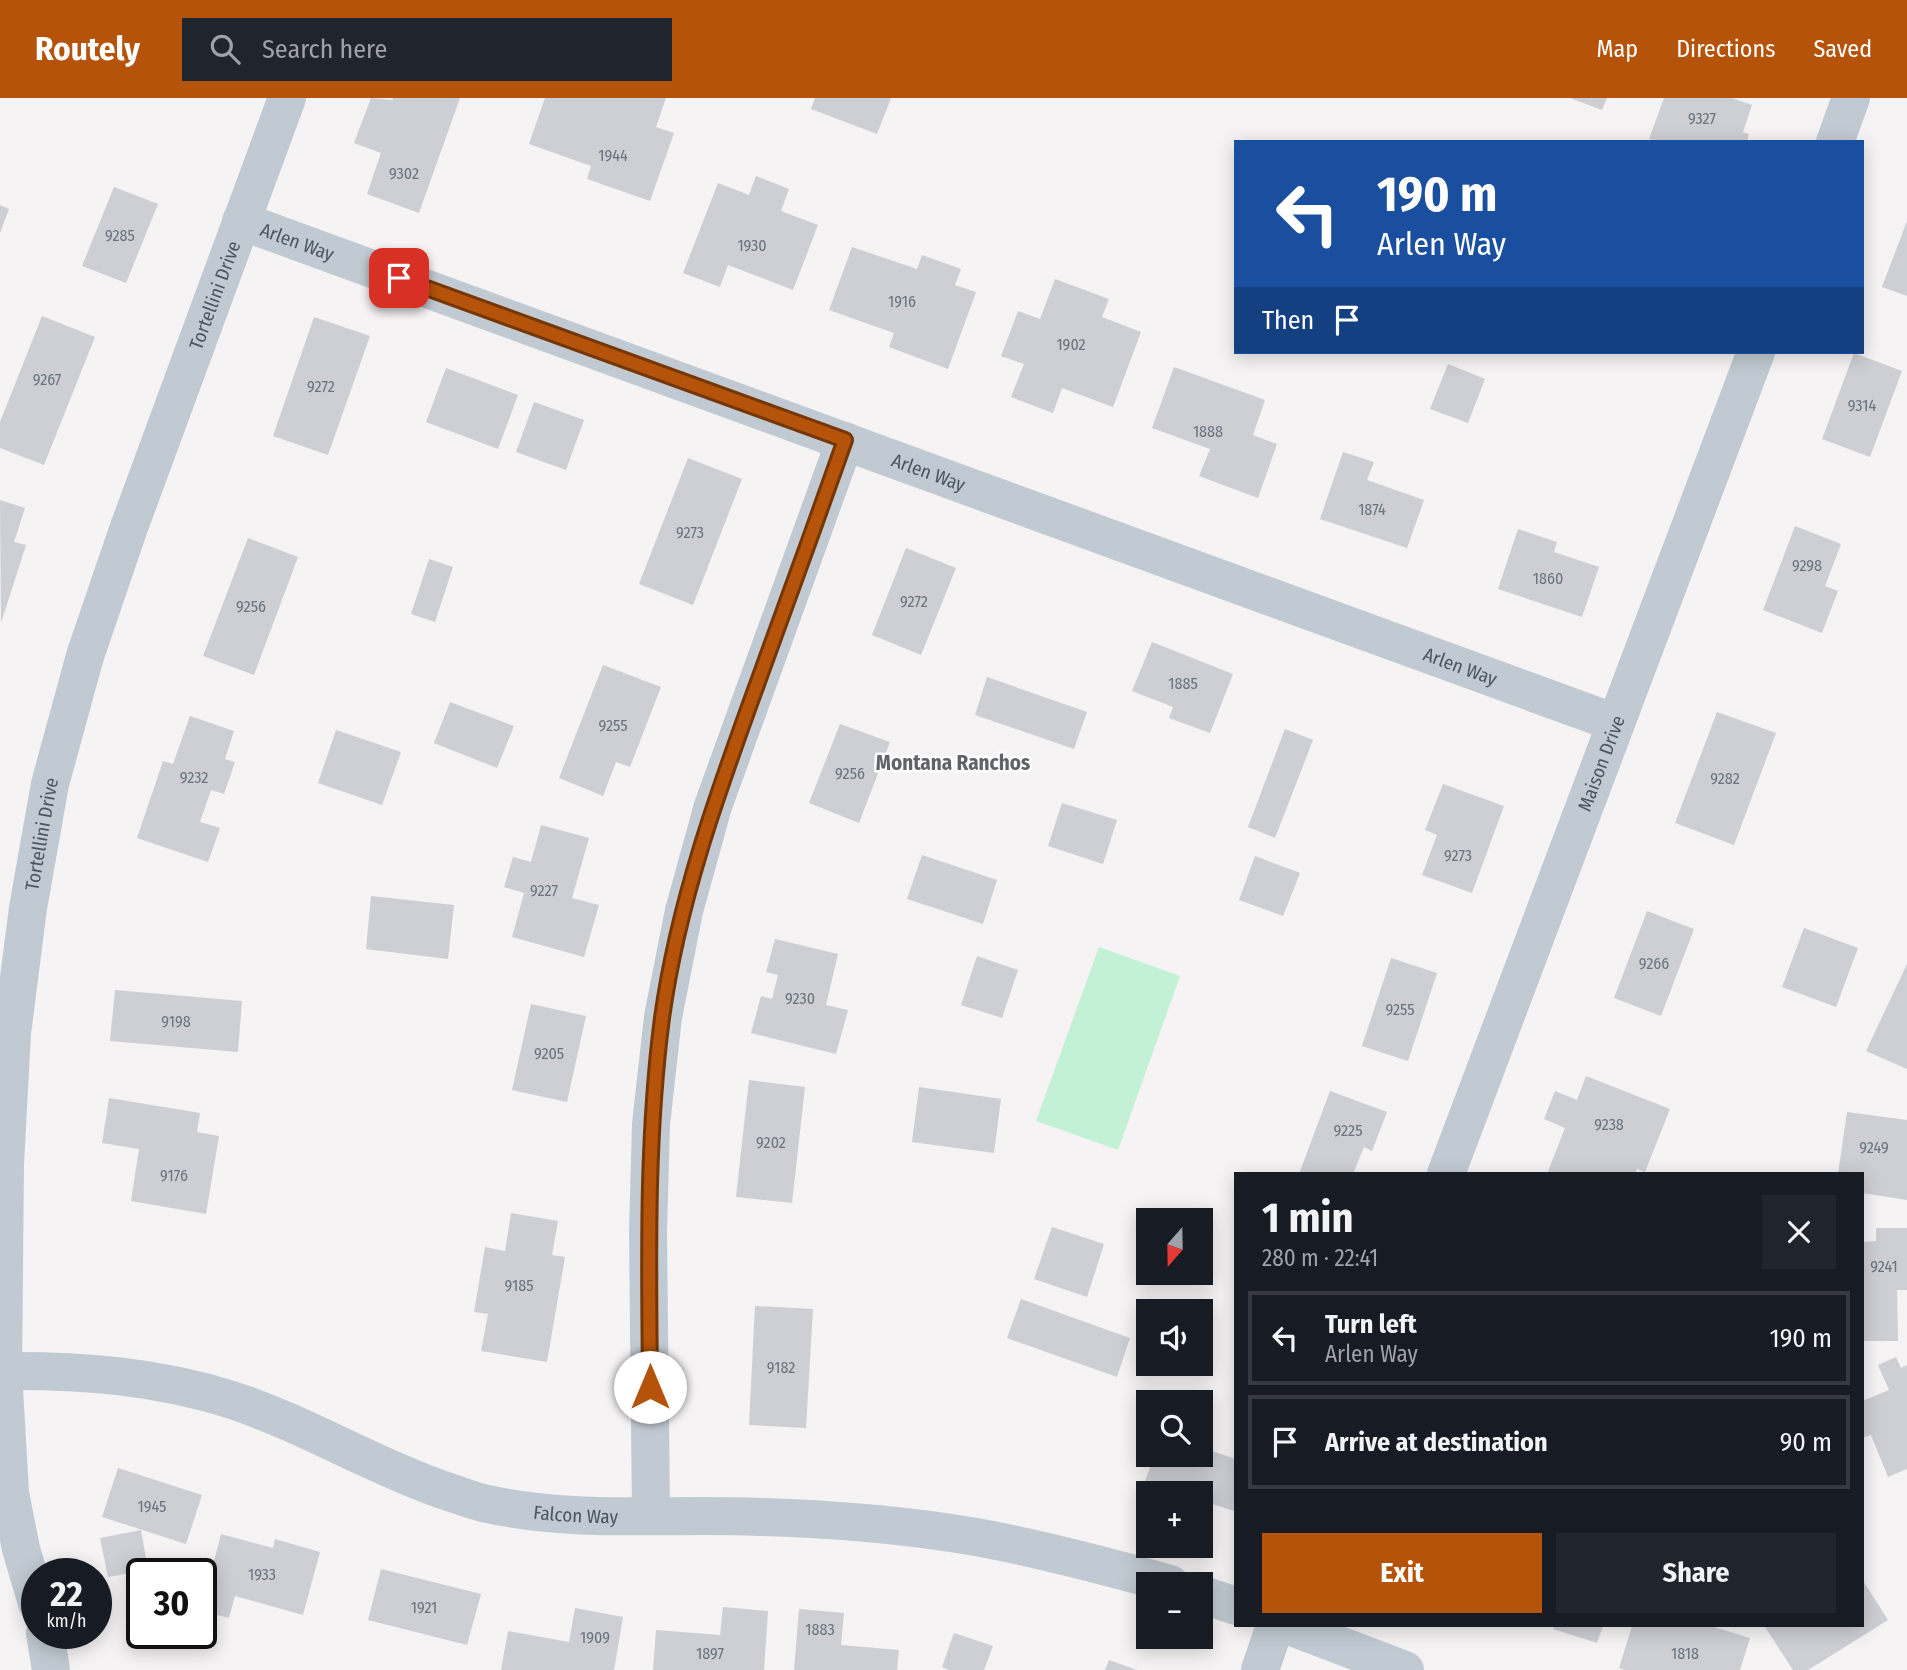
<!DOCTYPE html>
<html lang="en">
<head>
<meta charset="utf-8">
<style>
  body { margin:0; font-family:"Fira Sans Condensed",sans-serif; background:#20242c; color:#f1f3f6; height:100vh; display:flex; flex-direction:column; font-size:26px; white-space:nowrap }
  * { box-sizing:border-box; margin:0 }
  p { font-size:23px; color:#9ea1a6 }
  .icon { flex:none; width:38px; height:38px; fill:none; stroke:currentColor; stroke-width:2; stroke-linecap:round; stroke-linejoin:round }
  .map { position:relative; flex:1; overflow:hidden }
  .drawer { position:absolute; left:1234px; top:1074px; width:630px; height:455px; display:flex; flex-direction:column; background:#171b24; border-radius:0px; box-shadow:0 4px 18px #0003 }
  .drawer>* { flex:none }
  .hud { position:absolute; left:1234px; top:42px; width:630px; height:214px; border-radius:0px; box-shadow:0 4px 18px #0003; background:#1a4fa0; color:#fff; overflow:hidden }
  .needle { width:46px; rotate:200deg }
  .controls { position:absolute; left:1136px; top:1110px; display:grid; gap:14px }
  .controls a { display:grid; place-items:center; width:77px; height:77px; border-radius:0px; background:#171b24; box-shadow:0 4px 18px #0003; font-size:35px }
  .speed { position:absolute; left:21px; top:1460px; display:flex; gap:14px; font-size:35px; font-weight:700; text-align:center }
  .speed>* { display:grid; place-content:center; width:91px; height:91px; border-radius:50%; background:#171b24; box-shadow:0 4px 18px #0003; line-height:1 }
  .speed small { font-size:18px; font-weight:400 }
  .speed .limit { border:4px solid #111; border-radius:10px; background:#fff; color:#111 }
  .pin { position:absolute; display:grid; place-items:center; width:60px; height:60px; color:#fff; margin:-30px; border-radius:14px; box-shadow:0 4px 10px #0006 }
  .me { position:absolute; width:77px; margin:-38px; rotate:0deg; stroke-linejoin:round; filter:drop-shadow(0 0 5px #0008) }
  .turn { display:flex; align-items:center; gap:24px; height:147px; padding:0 28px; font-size:32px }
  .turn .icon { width:91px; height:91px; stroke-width:2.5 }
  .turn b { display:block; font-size:49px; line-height:60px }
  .then { display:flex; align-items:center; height:66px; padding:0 28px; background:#0003; gap:14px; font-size:26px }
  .round { display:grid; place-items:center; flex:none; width:74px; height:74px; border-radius:0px; background:#20242c }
  .head { display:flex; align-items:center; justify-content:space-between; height:119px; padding:0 28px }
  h1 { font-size:42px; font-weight:700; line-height:52px }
  .button { display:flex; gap:14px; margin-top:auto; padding:14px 28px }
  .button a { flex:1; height:80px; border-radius:0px; background:#b45309; color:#fff; font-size:28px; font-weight:700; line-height:80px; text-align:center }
  .button a+a { background:#20242c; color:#f1f3f6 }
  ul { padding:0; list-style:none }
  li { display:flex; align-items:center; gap:21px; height:94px; margin:0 14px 10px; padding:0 14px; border:4px solid #363941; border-radius:0px }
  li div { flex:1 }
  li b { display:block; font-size:26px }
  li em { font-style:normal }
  header { display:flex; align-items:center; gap:42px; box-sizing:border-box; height:98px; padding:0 35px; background:#b45309; color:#fff }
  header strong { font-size:33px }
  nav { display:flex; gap:38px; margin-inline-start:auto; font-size:24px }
  .search { width:490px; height:63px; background:#20242c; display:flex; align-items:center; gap:18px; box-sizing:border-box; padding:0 24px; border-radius:0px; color:#9ea1a6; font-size:26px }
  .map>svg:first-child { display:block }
</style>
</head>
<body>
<header>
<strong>Routely</strong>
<div class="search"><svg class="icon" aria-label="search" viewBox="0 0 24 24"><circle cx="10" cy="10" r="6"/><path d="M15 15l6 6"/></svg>Search here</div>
<nav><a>Map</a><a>Directions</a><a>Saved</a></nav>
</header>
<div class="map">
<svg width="1907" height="1572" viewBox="0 0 1907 1572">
  <rect width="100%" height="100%" fill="#f5f3f3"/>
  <path fill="#c3f1d5" d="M1099,849L1180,878L1118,1052L1036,1023Z"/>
  <g fill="#cdcfd5">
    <path d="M371,0L392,2L393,0H460L419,115L367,96L381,55L354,45Z"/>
    <path d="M545,0H666L656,29L674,35L650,103L587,81L591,68L529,46Z"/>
    <path d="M815,0H891L877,36L811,11Z"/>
    <path d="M1570,0H1607L1602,12Z"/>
    <path d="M1664,0H1732L1752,7L1743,34L1749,36L1747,44H1658L1649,41Z"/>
    <path d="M756,78L789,91L781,113L818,127L793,192L728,167L720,189L683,175L718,85L749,97Z"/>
    <path d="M114,89L158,106L126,185L82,168Z"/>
    <path d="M0,107L9,111L0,135Z"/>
    <path d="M1907,123V198L1882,189Z"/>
    <path d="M852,149L917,171L922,157L961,171L955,187L976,194L948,271L889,249L894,235L829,212Z"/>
    <path d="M1055,181L1109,201L1102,219L1141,234L1113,309L1062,290L1053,315L1011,299L1024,266L1001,258L1018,213L1040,221Z"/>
    <path d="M42,218L95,239L44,367L0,350V324Z"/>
    <path d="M314,219L370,238L328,357L273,338Z"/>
    <path d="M1854,255L1902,273L1870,359L1822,341Z"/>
    <path d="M1448,266L1485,281L1468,325L1430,311Z"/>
    <path d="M1174,269L1265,302L1253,337L1277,346L1258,400L1199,378L1210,351L1152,330Z"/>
    <path d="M446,270L518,297L498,351L426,324Z"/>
    <path d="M534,304L584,322L566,372L516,354Z"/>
    <path d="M1343,354L1374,364L1367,382L1424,402L1407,450L1320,421Z"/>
    <path d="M688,360L742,381L693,507L639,486Z"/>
    <path d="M0,402L25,410L14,444L26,447L1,525Z"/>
    <path d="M1795,428L1841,446L1825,488L1838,493L1822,535L1763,512Z"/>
    <path d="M1518,431L1557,444L1554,454L1599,469L1582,519L1498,491Z"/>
    <path d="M248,440L298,459L254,577L203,558Z"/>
    <path d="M906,450L956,470L921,557L872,537Z"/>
    <path d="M429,461L453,469L435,524L411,516Z"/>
    <path d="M1152,544L1233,576L1210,635L1169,620L1173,609L1132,593Z"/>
    <path d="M603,567L661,589L630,669L616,664L603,698L559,680Z"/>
    <path d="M987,579L1087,614L1074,651L975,617Z"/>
    <path d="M450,604L514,628L497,670L434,645Z"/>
    <path d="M1717,614L1776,635L1734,747L1675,725Z"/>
    <path d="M190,618L234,633L225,661L235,664L224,696L211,692L200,724L220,730L208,764L137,740L163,663L173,666Z"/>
    <path d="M840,626L890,644L859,725L809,705Z"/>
    <path d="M1285,631L1313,642L1275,740L1248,729Z"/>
    <path d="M336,632L401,654L382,707L318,685Z"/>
    <path d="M1443,686L1504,708L1472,795L1422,777L1437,737L1425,732Z"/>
    <path d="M1062,705L1117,722L1103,766L1048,748Z"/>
    <path d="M541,727L589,740L572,800L599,807L584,859L512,839L524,795L504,789L513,759L531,764Z"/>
    <path d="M922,757L997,782L983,826L907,801Z"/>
    <path d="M1255,758L1300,775L1283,818L1239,802Z"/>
    <path d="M371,798L454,807L448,861L366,851Z"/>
    <path d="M1647,813L1694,831L1661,918L1614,900Z"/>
    <path d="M1804,830L1858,850L1836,909L1782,889Z"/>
    <path d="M775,841L838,856L826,907L848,912L836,956L751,935L761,898L772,901L778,877L766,874Z"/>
    <path d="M977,858L1018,872L1002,920L961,907Z"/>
    <path d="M1391,860L1437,875L1408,963L1362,948Z"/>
    <path d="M1907,866V971L1866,953Z"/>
    <path d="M115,892L242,903L238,954L110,943Z"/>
    <path d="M531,906L586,918L567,1004L512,992Z"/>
    <path d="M1586,978L1670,1011L1645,1074L1637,1071L1635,1076H1547L1565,1030L1544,1021L1555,993L1577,1002Z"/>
    <path d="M749,982L805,989L792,1105L736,1099Z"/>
    <path d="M919,989L1001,1001L994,1055L912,1044Z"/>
    <path d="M1330,993L1387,1014L1372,1053L1364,1049L1353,1076H1299Z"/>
    <path d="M109,1000L200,1015L197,1034L219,1038L206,1116L131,1103L139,1051L102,1045Z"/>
    <path d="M1847,1014L1907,1022V1102L1862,1095V1076H1838Z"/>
    <path d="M511,1115L558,1123L552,1157L565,1159L547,1264L481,1253L488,1216L474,1214L485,1149L505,1153Z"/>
    <path d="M1052,1129L1104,1146L1087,1199L1034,1181Z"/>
    <path d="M1876,1130H1907V1192H1897L1898,1243H1862V1144L1876,1143Z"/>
    <path d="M1021,1201L1130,1240L1117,1279L1007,1240Z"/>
    <path d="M755,1208L813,1211L806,1330L749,1327Z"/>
    <path d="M1896,1259L1901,1270L1907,1267V1371L1888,1379L1871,1337L1862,1340V1303L1889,1292L1878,1267Z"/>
    <path d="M1200,1349L1236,1361L1234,1413L1200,1402V1395H1180L1145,1383L1155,1356H1200Z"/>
    <path d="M118,1370L202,1397L186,1446L102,1419Z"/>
    <path d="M141,1432L148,1472L108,1479L100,1440Z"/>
    <path d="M221,1436L273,1450L275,1441L320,1454L303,1517L235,1498L229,1520L201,1513Z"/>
    <path d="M381,1471L481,1496L467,1547L368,1522Z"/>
    <path d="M1862,1481L1888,1522L1808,1572H1793L1765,1529L1862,1528Z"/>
    <path d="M723,1509L768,1513L764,1572H653L656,1532L720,1537Z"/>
    <path d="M575,1510L623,1519L614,1572H501L508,1533L569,1544Z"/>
    <path d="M799,1511L844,1515L841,1547L899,1552L897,1572H794Z"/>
    <path d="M1554,1528H1603L1597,1545L1553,1531Z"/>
    <path d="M1632,1528H1711L1750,1540L1740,1572H1625L1619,1570Z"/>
    <path d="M954,1535L993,1548L984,1572H949L942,1569Z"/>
    <path d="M1109,1562L1137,1572H1105Z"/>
  </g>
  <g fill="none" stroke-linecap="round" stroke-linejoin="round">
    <g stroke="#c1cad2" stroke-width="38">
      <path d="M1835,44L1851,0"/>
      <path id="s1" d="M241,123L1616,625"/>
      <path id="s2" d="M1446,1076L1756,254"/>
      <path id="s3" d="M0,1273C79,1272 157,1278 232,1302C305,1326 371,1367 443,1392C456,1396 470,1402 483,1405C574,1426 668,1415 760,1419C832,1421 905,1427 976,1439C1042,1451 1106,1468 1170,1486"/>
      <path d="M651,1418L648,1134L651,1026L663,919L684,813L713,708L845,343"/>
      <path d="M1200,1496L1236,1508"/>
      <path id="s4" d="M37,1505L21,1451L10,1395L3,1273L5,1066L12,935L28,810L50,686L85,558L128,432L287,0"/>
      <path d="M1289,1528L1405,1572"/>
      <path d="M45,1535L51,1572"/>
      <path d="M1260,1572L1275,1528"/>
    </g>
  </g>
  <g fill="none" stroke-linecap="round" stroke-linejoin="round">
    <g stroke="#753606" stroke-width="18">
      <path id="route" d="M399,180L845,342C817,422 788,501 759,581C719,691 678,803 662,920C646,1043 649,1166 650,1289"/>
    </g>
    <use href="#route" stroke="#b45309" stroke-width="12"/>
  </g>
  <g text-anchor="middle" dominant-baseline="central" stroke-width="5" stroke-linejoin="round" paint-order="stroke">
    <g font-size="16" fill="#6b747e">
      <text x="1702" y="20">9327</text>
      <text x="613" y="57">1944</text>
      <text x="404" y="75">9302</text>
      <text x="120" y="137">9285</text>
      <text x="752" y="147">1930</text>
      <text x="902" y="203">1916</text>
      <text x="1071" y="246">1902</text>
      <text x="47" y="281">9267</text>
      <text x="321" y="288">9272</text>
      <text x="1862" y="307">9314</text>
      <text x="1208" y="333">1888</text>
      <text x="1372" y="411">1874</text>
      <text x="690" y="434">9273</text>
      <text x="1807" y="467">9298</text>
      <text x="1548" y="480">1860</text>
      <text x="914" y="503">9272</text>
      <text x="251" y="508">9256</text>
      <text x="1183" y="585">1885</text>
      <text x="613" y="627">9255</text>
      <text x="850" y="675">9256</text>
      <text x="194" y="679">9232</text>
      <text x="1725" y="680">9282</text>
      <text x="1458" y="757">9273</text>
      <text x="544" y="792">9227</text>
      <text x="1654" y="865">9266</text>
      <text x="800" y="900">9230</text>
      <text x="1400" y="911">9255</text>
      <text x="176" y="923">9198</text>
      <text x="549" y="955">9205</text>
      <text x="1609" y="1026">9238</text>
      <text x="1348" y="1032">9225</text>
      <text x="771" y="1044">9202</text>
      <text x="1874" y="1049">9249</text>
      <text x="174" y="1077">9176</text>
      <text x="1884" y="1168">9241</text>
      <text x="519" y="1187">9185</text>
      <text x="781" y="1269">9182</text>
      <text x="152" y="1408">1945</text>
      <text x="262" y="1476">1933</text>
      <text x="424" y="1509">1921</text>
      <text x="820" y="1531">1883</text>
      <text x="595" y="1539">1909</text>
      <text x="710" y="1555">1897</text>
      <text x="1685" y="1555">1818</text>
    </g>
    <g font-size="19" fill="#4a5661" stroke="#fff">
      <text stroke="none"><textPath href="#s1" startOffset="60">Arlen Way</textPath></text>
      <text stroke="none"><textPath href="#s4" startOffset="1342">Tortellini Drive</textPath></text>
      <text stroke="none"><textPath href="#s1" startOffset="732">Arlen Way</textPath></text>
      <text stroke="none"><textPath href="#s1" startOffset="1298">Arlen Way</textPath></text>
      <text stroke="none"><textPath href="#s2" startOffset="439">Maison Drive</textPath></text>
      <text stroke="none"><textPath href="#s4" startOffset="775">Tortellini Drive</textPath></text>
      <text stroke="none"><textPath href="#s3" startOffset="600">Falcon Way</textPath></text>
    </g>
    <g font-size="21" font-weight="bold" fill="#5f6368" stroke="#fff">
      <text x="953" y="665">Montana Ranchos</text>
    </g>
  </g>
</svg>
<div class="controls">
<a><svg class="needle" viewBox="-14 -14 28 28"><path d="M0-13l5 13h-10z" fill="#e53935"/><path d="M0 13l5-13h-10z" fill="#9ea1a6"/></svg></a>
<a><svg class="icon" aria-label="sound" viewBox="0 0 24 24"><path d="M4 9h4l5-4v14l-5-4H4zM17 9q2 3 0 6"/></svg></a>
<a><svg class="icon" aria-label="search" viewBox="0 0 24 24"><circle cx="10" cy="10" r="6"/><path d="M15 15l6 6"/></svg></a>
<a>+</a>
<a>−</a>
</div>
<div class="speed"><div>22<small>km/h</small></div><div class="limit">30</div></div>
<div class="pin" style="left:399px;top:180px;background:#d93025"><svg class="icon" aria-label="arrive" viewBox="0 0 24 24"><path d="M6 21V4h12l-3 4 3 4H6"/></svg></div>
<svg class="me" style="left:650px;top:1289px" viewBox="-20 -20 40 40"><circle r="19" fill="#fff"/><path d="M0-13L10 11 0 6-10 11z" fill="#b45309"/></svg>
<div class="hud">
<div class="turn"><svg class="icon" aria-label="left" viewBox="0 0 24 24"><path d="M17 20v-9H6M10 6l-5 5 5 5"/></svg><div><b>190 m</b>Arlen Way</div></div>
<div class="then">Then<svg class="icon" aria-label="arrive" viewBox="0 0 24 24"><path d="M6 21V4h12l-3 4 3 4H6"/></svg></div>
</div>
<section class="drawer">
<div class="head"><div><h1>1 min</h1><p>280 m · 22:41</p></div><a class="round"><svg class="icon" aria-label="close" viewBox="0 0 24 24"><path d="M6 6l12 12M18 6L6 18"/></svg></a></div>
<ul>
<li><svg class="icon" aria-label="left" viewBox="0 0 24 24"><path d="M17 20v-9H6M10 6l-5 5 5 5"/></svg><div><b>Turn left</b><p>Arlen Way</p></div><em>190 m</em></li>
<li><svg class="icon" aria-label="arrive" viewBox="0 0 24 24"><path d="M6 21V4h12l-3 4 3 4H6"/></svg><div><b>Arrive at destination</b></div><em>90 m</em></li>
</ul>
<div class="button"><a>Exit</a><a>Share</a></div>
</section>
</div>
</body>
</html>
